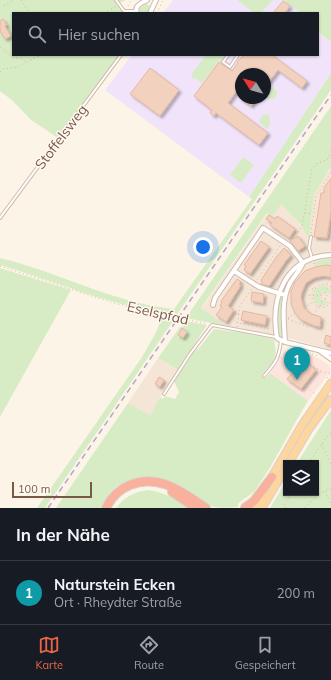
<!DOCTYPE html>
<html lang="de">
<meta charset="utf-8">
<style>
:root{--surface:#171b24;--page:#242831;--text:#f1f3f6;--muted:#9ea1a6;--line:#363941;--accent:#ea654a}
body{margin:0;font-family:Mulish,sans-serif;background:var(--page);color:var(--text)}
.controls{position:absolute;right:12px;bottom:12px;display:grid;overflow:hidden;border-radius:0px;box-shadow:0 1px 3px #0004}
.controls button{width:36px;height:36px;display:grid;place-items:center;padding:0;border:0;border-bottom:1px solid var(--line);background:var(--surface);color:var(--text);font:20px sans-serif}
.compass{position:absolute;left:235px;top:68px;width:36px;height:36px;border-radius:50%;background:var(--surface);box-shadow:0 1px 3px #0004;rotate:307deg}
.scale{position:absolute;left:12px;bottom:10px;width:80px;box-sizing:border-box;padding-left:4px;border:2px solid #79584a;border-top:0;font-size:11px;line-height:14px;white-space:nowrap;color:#79584a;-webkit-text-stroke:3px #fff8ef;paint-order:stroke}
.you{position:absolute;left:203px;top:247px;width:14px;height:14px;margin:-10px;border:3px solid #fff;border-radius:50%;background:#1a73e8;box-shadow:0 0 0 6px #1a73e833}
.badge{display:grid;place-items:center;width:26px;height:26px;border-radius:50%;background:var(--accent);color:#fff;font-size:13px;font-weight:700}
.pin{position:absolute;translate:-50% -33px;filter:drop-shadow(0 1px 2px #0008)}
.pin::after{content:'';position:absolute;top:21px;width:14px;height:12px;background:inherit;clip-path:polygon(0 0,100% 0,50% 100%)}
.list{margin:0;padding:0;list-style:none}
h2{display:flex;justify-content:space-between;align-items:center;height:52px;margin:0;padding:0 16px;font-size:17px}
h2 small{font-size:13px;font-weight:400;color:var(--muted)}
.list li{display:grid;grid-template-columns:26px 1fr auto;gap:12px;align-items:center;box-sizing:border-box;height:64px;padding:0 16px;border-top:1px solid var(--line)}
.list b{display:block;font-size:15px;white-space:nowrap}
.list p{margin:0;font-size:13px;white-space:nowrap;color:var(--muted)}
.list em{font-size:13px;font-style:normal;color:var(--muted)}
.icon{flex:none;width:22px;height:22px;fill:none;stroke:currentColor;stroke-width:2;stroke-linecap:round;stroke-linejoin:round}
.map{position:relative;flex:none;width:331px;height:508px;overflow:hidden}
.search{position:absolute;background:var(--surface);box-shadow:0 1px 3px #0004;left:12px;right:12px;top:12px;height:44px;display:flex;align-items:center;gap:10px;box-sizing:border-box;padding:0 14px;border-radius:0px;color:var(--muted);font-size:15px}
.sheet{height:116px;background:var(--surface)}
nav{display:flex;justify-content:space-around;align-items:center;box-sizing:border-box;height:56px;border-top:1px solid var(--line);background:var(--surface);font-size:11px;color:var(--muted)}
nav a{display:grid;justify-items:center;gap:2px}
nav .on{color:var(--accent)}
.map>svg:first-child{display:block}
.residential{fill:#f5e5d6}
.commercial{fill:#fde4dc}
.education{fill:#f1e4fa;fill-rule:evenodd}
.green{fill:#d7ecc5}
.building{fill:#f3d1bf;stroke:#e7b69e;filter:url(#shadow)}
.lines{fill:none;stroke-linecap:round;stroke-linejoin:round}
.lane-casing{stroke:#d0baac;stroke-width:4}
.street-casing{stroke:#d0baac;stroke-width:6}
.primary-casing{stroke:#d9d0cc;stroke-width:9}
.highway-casing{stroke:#d9d0cc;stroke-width:10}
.path{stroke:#d9b4a1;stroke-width:1;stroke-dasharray:1 3;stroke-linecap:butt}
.lane{stroke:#fff;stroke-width:2}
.street{stroke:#fff;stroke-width:4}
.primary{stroke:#fdd59f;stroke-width:7}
.highway{stroke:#f9b09d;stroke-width:8}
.rail{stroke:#b6a5c8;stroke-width:1.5;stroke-dasharray:6 4;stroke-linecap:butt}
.labels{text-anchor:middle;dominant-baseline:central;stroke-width:3;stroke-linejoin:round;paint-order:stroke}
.street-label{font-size:14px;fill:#79584a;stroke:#fff8ef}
</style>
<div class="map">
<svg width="331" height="508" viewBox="0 0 331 508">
<defs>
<filter id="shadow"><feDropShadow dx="2.5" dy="2.5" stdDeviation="1" flood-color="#0004"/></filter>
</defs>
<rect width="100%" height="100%" fill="#fdf4e8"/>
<path class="residential" d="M331,166V350L292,339L226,326L201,309L277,200L293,217L300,223L304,231L309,237L314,195Z
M158,358L178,370L160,397L150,415L128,403Z"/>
<path class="commercial" d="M289,350L309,354L320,359L330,366V372L308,401L270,373L284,352Z"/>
<path class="education" d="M173,0H237L254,13H163Z
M273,0H283L298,11L296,13H261Z
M318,32L331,42V73L249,197L105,90L132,55H318ZM241,74H265V98H241Z"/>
<path class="green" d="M0,0H126L117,4L123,13H13V55H120L58,138L30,119L13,101L0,91Z
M237,0H273L261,13H254Z
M283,0H331V42L318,32V13H296L298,11Z
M147,4L150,6L147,13H140V8Z
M206,55H225L221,61H219L202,83L195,78L193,79L191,75Z
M331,73V90L176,316C155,312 134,308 114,302C75,291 38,276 0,265V258C59,272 113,303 174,309L252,199L249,197Z
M273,87L277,92L276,97L273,99L265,98V93Z
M331,106V166L314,195L309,238L304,231L300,223L293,217L281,204L272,217L267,213L201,308L226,326L186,318Z
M266,114H268C270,119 272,126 267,129L259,121L261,117Z
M243,157L254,165L241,183L230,175Z
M331,258V266L324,265L316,266L315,262Z
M0,268L71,290L0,417Z
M324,285L331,289V293L328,294L325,291L321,293L320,298L322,300H325L327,305L321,306L315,303L313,296L315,289Z
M280,297L283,299L282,333L280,336L278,335V308Z
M163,316L175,318L45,508H37L142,357L155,334Z
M186,321L207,325L178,370L158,358L180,327H182Z
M214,329L244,333L274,339C278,360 275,359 262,375L266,378L270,373L308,401C290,429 276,461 256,489C251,496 243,498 238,504V507C231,508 221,508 214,507C201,503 191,493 179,487C158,475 132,473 113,490C108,495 104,502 100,508H56L128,403L150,415L160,397L163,399L165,396L175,399L179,392L174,381L193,353L199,348Z
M331,376V378L303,417L259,491L242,507L241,504L253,496L263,483L302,417Z
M331,410V508H270L286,481V493H316V463H297Z
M148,490C164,492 176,499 190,508H116C124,497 134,492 148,490Z"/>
<path class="building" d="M283,1L290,6L285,13H273Z
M3,19L7,25L5,26L11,36L5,39L0,31V21Z
M244,55H272L307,81L302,88L278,70L265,87V74H241V85L228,103L268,133L259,145L216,113L214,116L210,113L212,110L194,96L219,62L232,71L238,62H237Z
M150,68L179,90L160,116L130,94Z
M240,98H257L251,106Z
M331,178V212L327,238L314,237L321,193H324V188Z
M269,215L275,219L277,216L295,229L289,238L270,225L272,223L266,219Z
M298,236L305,246L298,251L290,241Z
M261,241L269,247L250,274L244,270L246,266L244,265Z
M284,248L291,255L285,262L269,286L261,284L262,282L261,280L277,256Z
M327,265L331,266V277L323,276L314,278L306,283L302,292L301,298L304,308L311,314L321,317L320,327L315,326L301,320L295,313L291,304V291L295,282L305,271L315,267Z
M237,279L241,282L239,284L241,285L228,306L234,310L226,322L216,315L222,307L220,306L222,302L221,301Z
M252,292L264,294L263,303L251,301Z
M243,311L267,316L265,325L241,320Z
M182,328L187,332L183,338L178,335Z
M326,335L331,337V345L324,343Z
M309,364L316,370L301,389L287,379L294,371L300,375Z
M159,377L164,380L160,387L155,384Z"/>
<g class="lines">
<g class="lane-casing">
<path id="lane" d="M116,0L124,11H136
M228,55L223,62L230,67L238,55
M0,218L121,55
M311,237L309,248L312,258
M264,376C276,362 279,359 281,340
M164,394L190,354L212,325L276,337"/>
</g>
<g class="street-casing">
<path id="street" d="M137,13C134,5 142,3 147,0
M150,13L156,0
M331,255C285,257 270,298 277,338L285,342L331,353
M234,271L259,287L285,295
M213,305L215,298L263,228L290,246L303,263
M285,342C284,323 281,302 289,285C293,277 300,271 303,263
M320,351L331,359"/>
</g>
<g class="primary-casing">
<path id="primary" d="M289,463L309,429L331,399
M269,482L302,425L331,383
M255,508L262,494
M262,508L286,468"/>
</g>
<g class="highway-casing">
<path id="highway" d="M172,492L196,508
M106,508C111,498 120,489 130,485C160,473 183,493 206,508
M245,508L254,501L272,477"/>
</g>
<path class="path" d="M21,0L29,13
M4,6L14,0
M128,6L131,0
M104,13L117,6
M157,13L163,0
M0,47L14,58H21L27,62L41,55
M0,72L3,69L18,67L26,62
M305,213L313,214
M311,233L316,196L331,172
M288,239L298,232L302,226L312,169L316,164L328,159L331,151
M314,263L315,267
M0,266L113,303L207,324
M317,277L320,284
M257,280L280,246
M306,283L313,289
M327,284L330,277
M331,287C317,278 304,296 318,307H326L331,302
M315,288L323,296
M321 296a3 3 0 1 1 6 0a3 3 0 1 1-6 0Z
M325,293L328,286
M301,295L320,296
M325,299L329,304
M320,306L322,300
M304,308L313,302
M239,314L234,311L231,317L238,323L270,329
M314,315L318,307
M288,318L295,313
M288,319L309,327L310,325
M237,327L240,306L252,288
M312,354L318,356
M299,361C308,360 315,367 322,372
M314,372L316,374L322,372L330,373
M327,378L331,372
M304,385L315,394
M322,444L331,465
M309,463L325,439L331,433
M325,491L331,505
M286,508L284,505L292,493
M305,508L317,495L331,488"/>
<use href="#lane" class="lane"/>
<use href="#street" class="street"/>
<use href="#primary" class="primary"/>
<use href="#highway" class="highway"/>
<path class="rail" d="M48,508L331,95"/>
</g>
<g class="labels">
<g class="street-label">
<text transform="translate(61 137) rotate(-53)">Stoffelsweg</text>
<text transform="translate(158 313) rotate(13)">Eselspfad</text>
</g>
</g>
</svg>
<div class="controls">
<button><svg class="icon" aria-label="layers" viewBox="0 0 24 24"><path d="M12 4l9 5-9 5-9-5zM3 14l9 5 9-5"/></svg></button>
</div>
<svg class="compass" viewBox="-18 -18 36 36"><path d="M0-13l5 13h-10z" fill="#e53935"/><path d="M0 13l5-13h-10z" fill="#9ea1a6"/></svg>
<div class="scale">100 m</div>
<div class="you"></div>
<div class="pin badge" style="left:297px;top:380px;background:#0f9aa8">1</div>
<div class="search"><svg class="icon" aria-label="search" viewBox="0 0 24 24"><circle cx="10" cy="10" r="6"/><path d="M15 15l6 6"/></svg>Hier suchen</div>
</div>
<section class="sheet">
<h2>In der Nähe<small></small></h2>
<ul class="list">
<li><span class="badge" style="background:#0f9aa8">1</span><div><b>Naturstein Ecken</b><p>Ort · Rheydter Straße</p></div><em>200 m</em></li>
</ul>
</section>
<nav>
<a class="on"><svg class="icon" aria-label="map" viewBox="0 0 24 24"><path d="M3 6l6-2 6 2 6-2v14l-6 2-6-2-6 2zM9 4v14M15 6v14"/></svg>Karte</a>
<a><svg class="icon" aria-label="directions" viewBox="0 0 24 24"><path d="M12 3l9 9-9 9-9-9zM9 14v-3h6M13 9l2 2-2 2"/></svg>Route</a>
<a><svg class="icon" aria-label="saved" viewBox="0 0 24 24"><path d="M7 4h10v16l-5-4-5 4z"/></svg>Gespeichert</a>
</nav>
